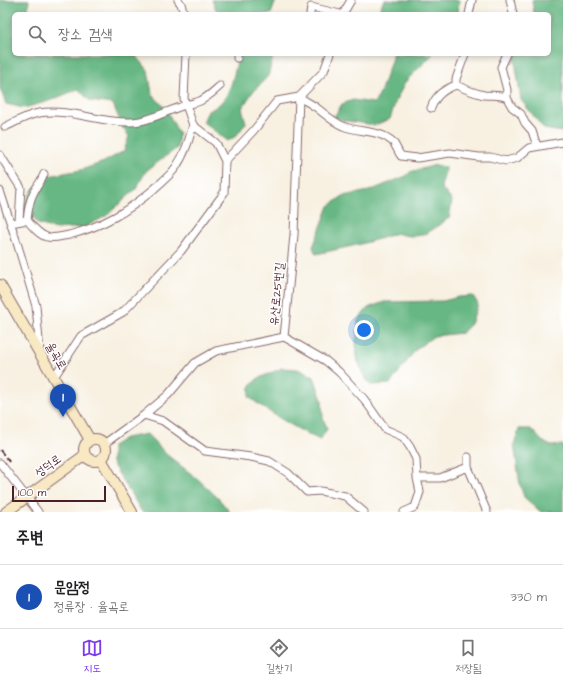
<!DOCTYPE html>
<html lang="ko">
<meta charset="utf-8">
<style>
:root{--surface:#fff;--page:#f2f2f2;--text:#202124;--muted:#757577;--line:#e0e0e0;--accent:#7c3aed}
body{margin:0;font-family:"Architects Daughter","Poor Story",sans-serif;background:var(--page);color:var(--text)}
.scale{position:absolute;left:12px;bottom:10px;width:94px;box-sizing:border-box;padding-left:4px;border:2px solid #4a1f2b;border-top:0;font-size:11px;line-height:14px;white-space:nowrap;color:#4a1f2b;-webkit-text-stroke:3px #fff;paint-order:stroke}
.you{position:absolute;left:364px;top:330px;width:14px;height:14px;margin:-10px;border:3px solid #fff;border-radius:50%;background:#1a73e8;box-shadow:0 0 0 6px #1a73e833}
.badge{display:grid;place-items:center;width:26px;height:26px;border-radius:50%;background:var(--accent);color:#fff;font-size:13px;font-weight:700}
.pin{position:absolute;translate:-50% -33px;filter:drop-shadow(0 1px 2px #0008)}
.pin::after{content:'';position:absolute;top:21px;width:14px;height:12px;background:inherit;clip-path:polygon(0 0,100% 0,50% 100%)}
.list{margin:0;padding:0;list-style:none}
h2{display:flex;justify-content:space-between;align-items:center;height:52px;margin:0;padding:0 16px;font-size:17px}
h2 small{font-size:13px;font-weight:400;color:var(--muted)}
.list li{display:grid;grid-template-columns:26px 1fr auto;gap:12px;align-items:center;box-sizing:border-box;height:64px;padding:0 16px;border-top:1px solid var(--line)}
.list b{display:block;font-size:15px;white-space:nowrap}
.list p{margin:0;font-size:13px;white-space:nowrap;color:var(--muted)}
.list em{font-size:13px;font-style:normal;color:var(--muted)}
.icon{flex:none;width:22px;height:22px;fill:none;stroke:currentColor;stroke-width:2;stroke-linecap:round;stroke-linejoin:round}
.map{position:relative;flex:none;width:563px;height:512px;overflow:hidden}
.search{position:absolute;background:var(--surface);box-shadow:0 2px 6px #0003;left:12px;right:12px;top:12px;height:44px;display:flex;align-items:center;gap:10px;box-sizing:border-box;padding:0 14px;border-radius:6px;color:var(--muted);font-size:15px}
.sheet{height:116px;background:var(--surface)}
nav{display:flex;justify-content:space-around;align-items:center;box-sizing:border-box;height:56px;border-top:1px solid var(--line);background:var(--surface);font-size:11px;color:var(--muted)}
nav a{display:grid;justify-items:center;gap:2px}
nav .on{color:var(--accent)}
.map>svg:first-child{display:block}
.forest{fill:#66b783;stroke:#586b57}
.lines{fill:none;stroke-linecap:round;stroke-linejoin:round}
.street-casing{stroke:#87686b;stroke-width:9}
.secondary-casing{stroke:#87686b;stroke-width:12}
.street{stroke:#fff;stroke-width:7}
.secondary{stroke:#f8e8c3;stroke-width:10}
.rail{stroke:#4a1f2b;stroke-width:2;stroke-dasharray:6 3;stroke-linecap:butt}
.labels{text-anchor:middle;dominant-baseline:central;stroke-width:3;stroke-linejoin:round;paint-order:stroke}
.street-label{font-size:12px;fill:#4a1f2b;stroke:#fff}
</style>
<div class="map">
<svg width="563" height="512" viewBox="0 0 563 512">
<rect width="100%" height="100%" fill="#fff"/>
<filter id="ink" filterUnits="userSpaceOnUse"><feTurbulence type="fractalNoise" baseFrequency=".025" numOctaves="2"/><feDisplacementMap in="SourceGraphic" scale="8" xChannelSelector="R" yChannelSelector="G"/><feConvolveMatrix kernelMatrix="1 2 1 2 8 2 1 2 1" color-interpolation-filters="sRGB"/></filter>
<filter id="wash" filterUnits="userSpaceOnUse"><feTurbulence type="fractalNoise" baseFrequency=".012" numOctaves="4" result="noise"/><feDisplacementMap in="SourceGraphic" scale="16" xChannelSelector="R" yChannelSelector="G"/><feGaussianBlur stdDeviation="0.9" result="paint"/><feColorMatrix in="noise" values="0 0 0 0 0 0 0 0 0 0 0 0 0 0 0 0 0 1.4 0 .05"/><feComposite in="paint" operator="in"/></filter>
<g filter="url(#wash)">
<rect width="100%" height="100%" fill="#f8f1e2"/>
<path class="forest" d="M0,0H29L28,8L31,14H14V54H135L148,70L152,94L166,109L179,134L177,148L146,171L136,189L106,216L85,227L56,229L38,224L24,206L32,190L48,176L81,170L104,162L124,151L129,136L123,128L113,104L90,101L78,89L49,101L24,108L6,104L0,88Z
M212,0H276L271,14H218Z
M384,0H459L458,14H379L378,12Z
M532,0H563V132L544,129L521,100L515,60L516,54H549V14H534Z
M237,54H274L268,76L252,93L242,108L246,123L236,136L228,141L203,122L208,111C231,102 232,80 238,58Z
M392,54H433L406,81L396,100L390,119L375,125L346,121L334,117L342,104L353,100L374,103L379,96L392,58Z
M436,165L446,168L441,187L452,201L449,218C429,232 422,241 396,233C370,243 343,248 316,254L313,247L329,206L343,196L369,191L406,176L410,172Z
M473,296L478,304L471,324L462,333L434,336L416,349L390,384L370,385L362,372L357,358L356,342L358,320L368,308L384,302L443,301L459,297Z
M282,368L298,369L314,377L322,400L323,418L327,429L320,440C295,428 271,414 249,397L250,387L257,379Z
M519,429H531L542,441L551,446L563,445V512H541L524,497L520,485L514,444Z
M147,434L167,455L199,480L218,498L230,512H142L112,463V446L125,438Z"/>
</g>
<g filter="url(#ink)">
<g class="lines">
<g class="street-casing">
<path id="street" d="M178,0L181,4L184,14
M510,0L513,14
M310,14L311,7L340,14
M343,14L351,0
M469,14L472,0
M465,54L456,79V85C465,89 474,93 484,95C493,96 499,94 507,98
M507,54L501,67L507,90V98L512,107L521,114L525,123L532,131L537,146
M237,58V54
M431,108C436,95 443,90 456,85
M5,127C16,122 27,115 39,113C70,108 100,123 130,122C149,122 168,110 186,105C191,103 196,103 200,101C208,97 214,91 220,86
M0,155L21,188L19,221
M225,161L254,130L277,101L299,97L324,71L330,54
M0,191L18,246L36,306L40,352
M27,220C28,211 29,202 33,194C36,187 41,182 44,174
M11,223L27,220C32,226 39,235 47,237C54,239 62,236 69,235C103,226 127,212 154,189C161,182 170,176 176,167C185,154 189,140 193,125
M284,337L294,235L299,97C305,101 312,104 317,108C326,115 333,122 343,126C359,133 379,129 393,142C396,146 398,152 401,156L417,158L450,153L479,157H490L506,161L517,158L529,148L563,142
M284,337L293,342L326,361L339,372L364,399L385,429L403,437L410,447L416,459L417,478L420,492L415,507L404,512
M54,377L81,336L123,312L181,251L224,193L225,161L216,143L193,125L184,99L186,54
M144,415L163,421L205,451L251,457L269,461L288,473L307,492L320,491L345,496L364,512
M104,444L144,415L168,395L195,363L216,351L284,337
M468,457V467L487,512
M0,463L38,512
M417,478H440L468,467"/>
</g>
<g class="secondary-casing">
<path id="secondary" d="M0,285L90,440
M84 450a11 11 0 1 1 22 0a11 11 0 1 1-22 0Z
M101,459L132,512
M6,512L85,455"/>
</g>
<use href="#street" class="street"/>
<use href="#secondary" class="secondary"/>
<path class="rail" d="M0,450L10,463"/>
</g>
</g>
<g class="labels">
<g class="street-label">
<text transform="translate(277 294) rotate(-84)">유산로25번길</text>
<text transform="translate(56 356) rotate(60)">율곡로</text>
<text transform="translate(48 466) rotate(-35)">성덕로</text>
</g>
</g>
</svg>
<div class="scale">100 m</div>
<div class="you"></div>
<div class="pin badge" style="left:63px;top:417px;background:#1a4fb4">1</div>
<div class="search"><svg class="icon" aria-label="search" viewBox="0 0 24 24"><circle cx="10" cy="10" r="6"/><path d="M15 15l6 6"/></svg>장소 검색</div>
</div>
<section class="sheet">
<h2>주변<small></small></h2>
<ul class="list">
<li><span class="badge" style="background:#1a4fb4">1</span><div><b>문암정</b><p>정류장 · 율곡로</p></div><em>330 m</em></li>
</ul>
</section>
<nav>
<a class="on"><svg class="icon" aria-label="map" viewBox="0 0 24 24"><path d="M3 6l6-2 6 2 6-2v14l-6 2-6-2-6 2zM9 4v14M15 6v14"/></svg>지도</a>
<a><svg class="icon" aria-label="directions" viewBox="0 0 24 24"><path d="M12 3l9 9-9 9-9-9zM9 14v-3h6M13 9l2 2-2 2"/></svg>길찾기</a>
<a><svg class="icon" aria-label="saved" viewBox="0 0 24 24"><path d="M7 4h10v16l-5-4-5 4z"/></svg>저장됨</a>
</nav>
